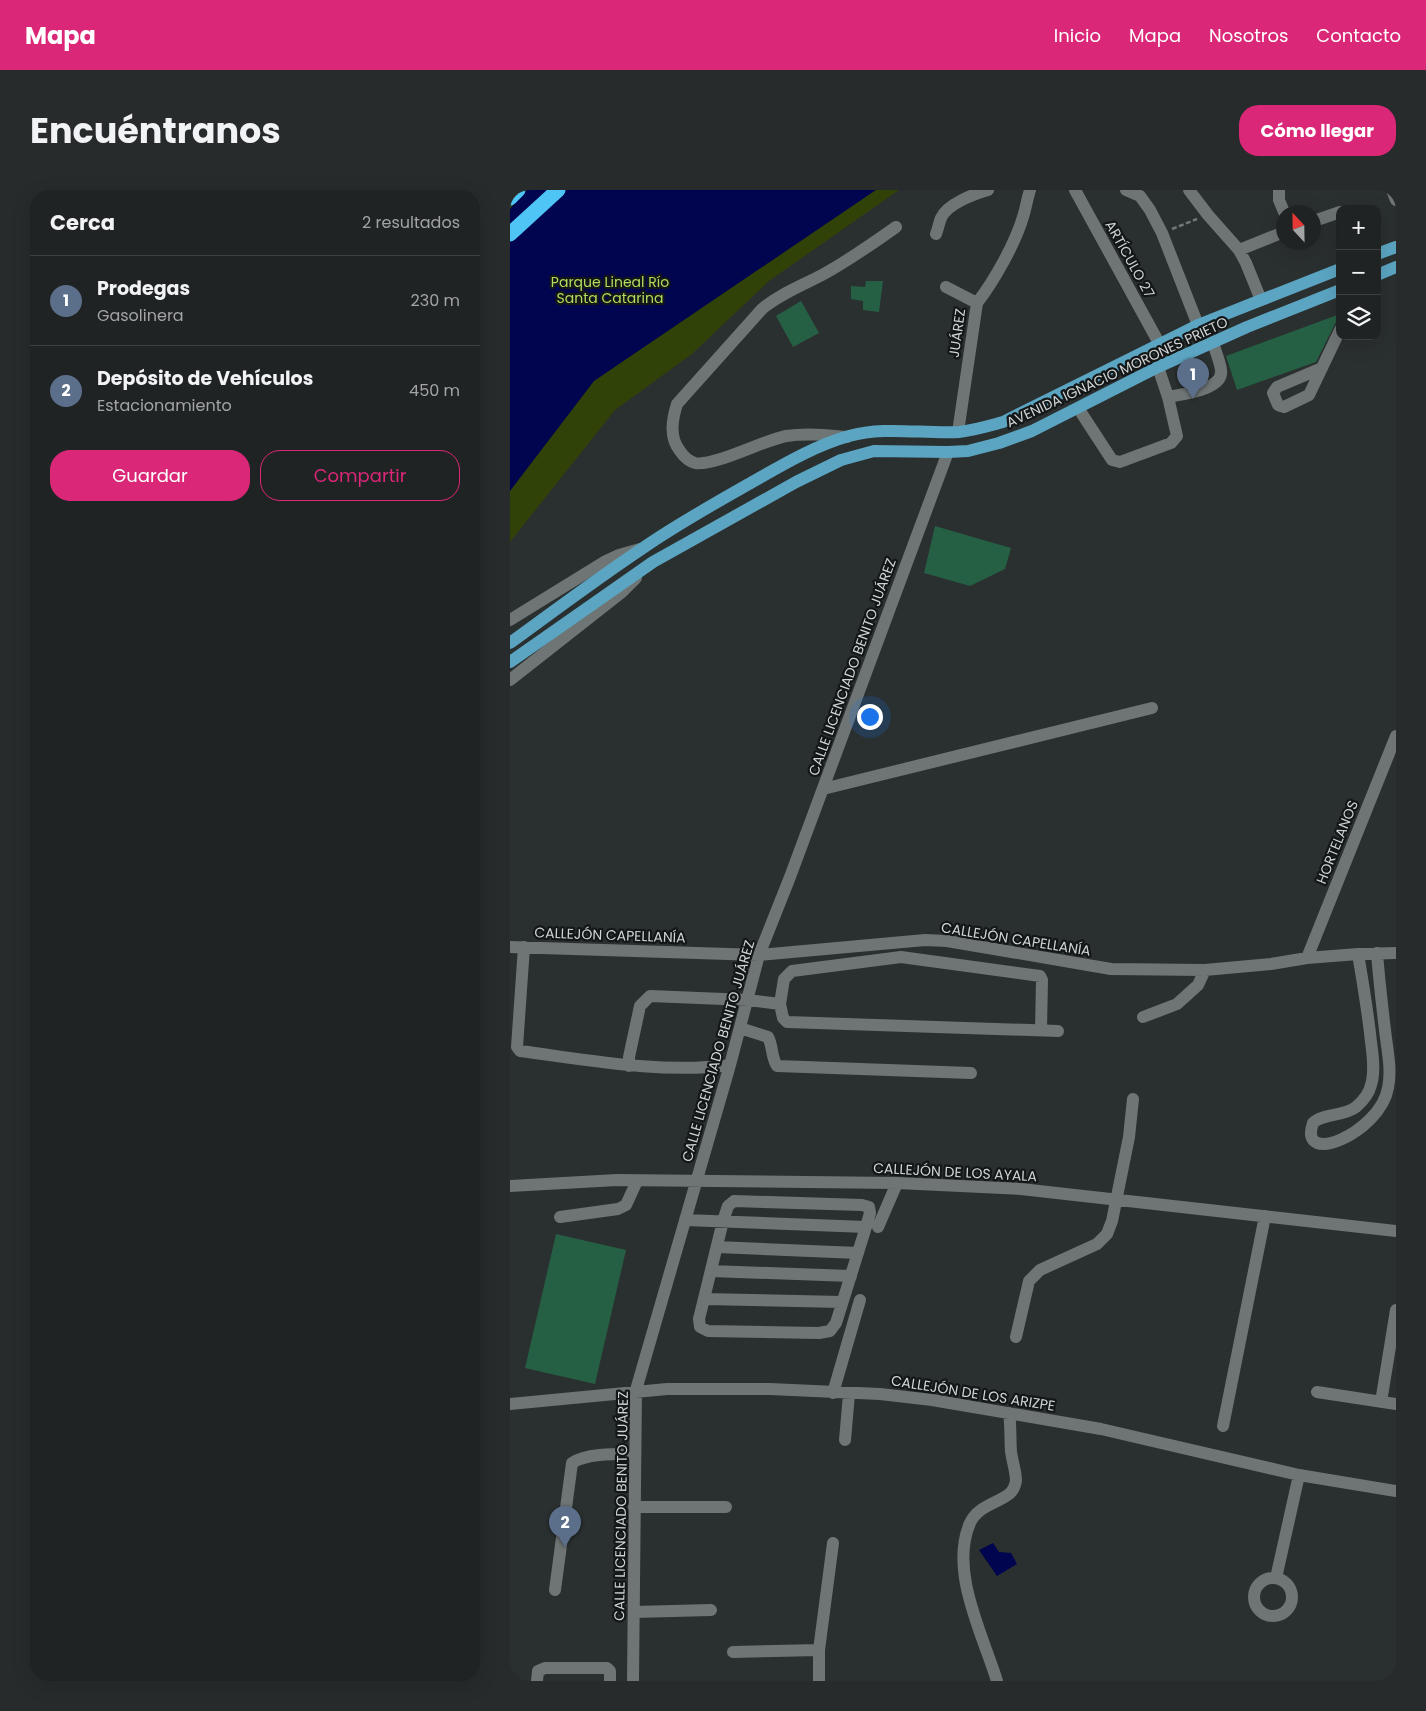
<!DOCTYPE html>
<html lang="es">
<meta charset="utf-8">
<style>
:root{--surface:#202323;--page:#282b2b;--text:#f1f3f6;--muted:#a2a4a6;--line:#3d4041;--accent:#db2777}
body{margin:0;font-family:Poppins,sans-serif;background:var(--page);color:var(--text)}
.controls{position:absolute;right:15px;top:15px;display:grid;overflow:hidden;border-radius:10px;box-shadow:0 5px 20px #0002}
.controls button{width:45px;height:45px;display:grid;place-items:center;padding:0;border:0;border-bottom:1px solid var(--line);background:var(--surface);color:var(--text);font:25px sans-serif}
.compass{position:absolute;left:766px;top:15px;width:45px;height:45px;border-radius:50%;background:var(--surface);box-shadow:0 5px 20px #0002;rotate:338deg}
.you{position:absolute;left:359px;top:526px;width:18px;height:18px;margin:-12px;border:4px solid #fff;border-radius:50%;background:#1a73e8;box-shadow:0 0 0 8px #1a73e833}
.badge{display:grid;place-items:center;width:32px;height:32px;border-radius:50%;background:var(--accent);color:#fff;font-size:16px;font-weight:700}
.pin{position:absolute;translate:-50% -41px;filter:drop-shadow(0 1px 2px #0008)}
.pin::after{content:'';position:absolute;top:26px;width:18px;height:15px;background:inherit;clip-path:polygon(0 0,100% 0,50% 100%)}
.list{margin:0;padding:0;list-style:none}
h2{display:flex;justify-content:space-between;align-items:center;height:65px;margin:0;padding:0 20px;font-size:21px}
h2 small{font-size:16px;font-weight:400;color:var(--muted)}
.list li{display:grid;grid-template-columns:32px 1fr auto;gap:15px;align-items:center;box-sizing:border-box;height:90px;padding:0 20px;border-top:1px solid var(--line)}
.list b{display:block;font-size:19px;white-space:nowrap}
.list p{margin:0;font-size:16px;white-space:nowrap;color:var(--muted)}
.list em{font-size:16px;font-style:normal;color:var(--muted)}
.actions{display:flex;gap:10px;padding:15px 20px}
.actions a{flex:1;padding:11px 0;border:1px solid var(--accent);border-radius:20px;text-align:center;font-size:18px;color:var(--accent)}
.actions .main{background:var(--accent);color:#fff}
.icon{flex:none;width:28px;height:28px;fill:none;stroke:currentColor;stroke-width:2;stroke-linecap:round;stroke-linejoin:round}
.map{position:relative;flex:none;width:886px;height:1491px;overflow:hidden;border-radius:20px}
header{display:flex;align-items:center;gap:30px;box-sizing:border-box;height:70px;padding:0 25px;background:var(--accent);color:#fff}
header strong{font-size:24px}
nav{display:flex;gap:28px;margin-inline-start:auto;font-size:18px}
.intro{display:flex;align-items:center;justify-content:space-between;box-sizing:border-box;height:120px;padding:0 30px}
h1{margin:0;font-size:35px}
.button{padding:12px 22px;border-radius:20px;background:var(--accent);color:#fff;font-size:18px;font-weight:700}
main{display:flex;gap:30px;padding:0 30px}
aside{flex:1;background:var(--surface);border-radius:20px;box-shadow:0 5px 20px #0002}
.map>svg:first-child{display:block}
.green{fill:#314208}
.water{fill:#01044e}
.building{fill:#266044}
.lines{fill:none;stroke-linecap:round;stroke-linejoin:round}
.path{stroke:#727777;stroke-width:2.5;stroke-dasharray:5 2.5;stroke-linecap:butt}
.minor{stroke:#6e7574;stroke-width:12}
.major{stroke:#5ba5c2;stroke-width:12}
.highway{stroke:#4fc5f6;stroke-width:15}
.labels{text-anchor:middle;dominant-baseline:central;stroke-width:4.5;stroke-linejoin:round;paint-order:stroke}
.street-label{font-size:14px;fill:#d0d4d4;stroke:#141717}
.park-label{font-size:14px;fill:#b2db60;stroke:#141717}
</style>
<header>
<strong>Mapa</strong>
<nav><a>Inicio</a><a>Mapa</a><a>Nosotros</a><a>Contacto</a></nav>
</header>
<div class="intro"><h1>Encuéntranos</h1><a class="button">Cómo llegar</a></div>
<main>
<aside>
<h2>Cerca<small>2 resultados</small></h2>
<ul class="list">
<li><span class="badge" style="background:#5c6f8a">1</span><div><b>Prodegas</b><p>Gasolinera</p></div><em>230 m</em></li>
<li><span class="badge" style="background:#5c6f8a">2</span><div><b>Depósito de Vehículos</b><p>Estacionamiento</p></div><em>450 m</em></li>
</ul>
<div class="actions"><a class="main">Guardar</a><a>Compartir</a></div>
</aside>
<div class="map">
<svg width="886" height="1491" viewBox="0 0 886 1491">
<rect width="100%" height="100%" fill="#2a2f2f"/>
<path class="green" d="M0,0H389L259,91L182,164L105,220L0,352Z"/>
<path class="water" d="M16,0H366L84,191L0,301V19Z
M483,1353L489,1362L501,1363L507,1374L487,1386L469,1360Z"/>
<path class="building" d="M356,91H373L369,122L353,120V111L341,109V96L355,97Z
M291,111L309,143L283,157L266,126Z
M830,124L806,172L727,200L716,166Z
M425,336L501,358L495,379L460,396L414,383Z
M46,1044L116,1060L85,1194L15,1178Z"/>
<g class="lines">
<path class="path" d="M662,39L687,29"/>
<path class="minor" d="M565,0L649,153
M616,0L630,6L640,20L652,43L688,135
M679,0L698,25L729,60L736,73L751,110
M769,0V10L774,22
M882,0L886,10
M804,31L830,22
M426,44C428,39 429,33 431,28C437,14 464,4 478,0
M729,60L774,42
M436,97L467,113
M648,177L658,207C672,204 714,200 711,180C710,171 705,161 703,152
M812,178L767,197L763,203L768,215L774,217L799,205L830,140
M572,224L602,270L610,272L661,253L667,246L658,207
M448,242L467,113C484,91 505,54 513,27C516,18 517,9 520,0
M337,247C317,245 296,243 276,246C254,250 203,277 185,273C178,271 174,267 170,261C159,247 162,230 167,214L252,119C270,104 291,96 312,85C338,71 362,54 386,37
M0,430L94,372L109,365L130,359
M0,490L112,402L126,388
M313,599L642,518
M0,757L249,765L415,750L437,751L601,779L695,780L761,774L797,768L848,764L886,763
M14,757L7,857L10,861C79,870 151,884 220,875
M848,764C853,793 858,823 861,852C863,866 865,882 861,895C859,904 853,911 846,917C833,927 813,923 803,933C787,978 870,943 878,898C882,879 877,859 875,840C872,815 869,789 867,763
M797,768L886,546
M270,814L273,828L277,832L548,841
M633,827L667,814L688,795L695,780
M230,838L258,847C263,856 261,867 267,876L461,883
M119,876V867L130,816L140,806L238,810L270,814L274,789L282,781L391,767L530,786L532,790L531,840
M0,996L107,990L387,993L511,999L886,1041
M224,1011L352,1015L359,1017L360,1023L356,1037L326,1133L320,1141L309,1143L198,1141L190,1137L189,1129L213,1031L218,1016Z
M50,1027L108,1019L116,1015L127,991
M175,1030L356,1037
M368,1037L387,993
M207,1057L348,1063
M201,1081L341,1086
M194,1109L332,1112
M506,1147L519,1091L530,1080L587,1054L597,1044L602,1031L619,947L623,909
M807,1202L886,1214
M323,1203L350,1110
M871,1212L886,1120
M0,1214L157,1199H260L370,1204L422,1210L591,1239L789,1285L886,1301
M713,1236L755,1026
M335,1250L339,1204
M124,1317H216
M744 1407a19 19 0 1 1 38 0a19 19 0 1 1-38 0Z
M766,1388L789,1285
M45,1400L62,1273C77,1263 107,1264 125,1264
M124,1422L201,1420
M223,1462L309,1460
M27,1491L28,1481L35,1478H97L100,1481V1491
M123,1491L126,1200L220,875L249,765L280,687L438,262
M309,1491V1460L323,1353
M487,1491C473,1445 439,1381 460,1333C468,1316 486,1314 499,1304C503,1301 505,1296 506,1291C506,1281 502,1271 501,1261C500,1248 501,1236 499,1223"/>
<path class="major" d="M867,64L886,57
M867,85L886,77
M0,453C44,421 88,388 133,358C166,335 202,315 237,295C269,277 303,256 339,246C375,236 412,244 449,242C465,240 478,236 493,232L688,135L830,79
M0,472L143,372L286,292L331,270L364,261L438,262L458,261L489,253L522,241L648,177L737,137L830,100"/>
<path class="highway" d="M0,8L8,0
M0,44L48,0"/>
</g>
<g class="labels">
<g class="street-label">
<text transform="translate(620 69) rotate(61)">ARTÍCULO 27</text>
<text transform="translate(447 143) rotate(-82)">JUÁREZ</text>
<text transform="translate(607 182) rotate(-25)">AVENIDA IGNACIO MORONES PRIETO</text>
<text transform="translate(342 477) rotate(-70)">CALLE LICENCIADO BENITO JUÁREZ</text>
<text transform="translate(827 652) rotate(-68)">HORTELANOS</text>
<text transform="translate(100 745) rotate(2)">CALLEJÓN CAPELLANÍA</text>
<text transform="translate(506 749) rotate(9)">CALLEJÓN CAPELLANÍA</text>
<text transform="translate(208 861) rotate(-74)">CALLE LICENCIADO BENITO JUÁREZ</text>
<text transform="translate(445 982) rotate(3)">CALLEJÓN DE LOS AYALA</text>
<text transform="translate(463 1203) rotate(9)">CALLEJÓN DE LOS ARIZPE</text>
<text transform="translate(111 1316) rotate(-89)">CALLE LICENCIADO BENITO JUÁREZ</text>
</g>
<g class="park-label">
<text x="100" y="92">Parque Lineal Río<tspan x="100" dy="16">Santa Catarina</tspan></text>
</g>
</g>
</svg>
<div class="controls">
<button>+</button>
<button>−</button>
<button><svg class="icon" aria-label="layers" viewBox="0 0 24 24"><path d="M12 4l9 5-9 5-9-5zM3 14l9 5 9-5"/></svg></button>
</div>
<svg class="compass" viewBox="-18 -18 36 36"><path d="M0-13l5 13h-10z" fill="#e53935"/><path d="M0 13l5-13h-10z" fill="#a2a4a6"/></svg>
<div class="you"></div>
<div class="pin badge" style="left:683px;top:209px;background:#5c6f8a">1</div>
<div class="pin badge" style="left:55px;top:1357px;background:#5c6f8a">2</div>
</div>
</main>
